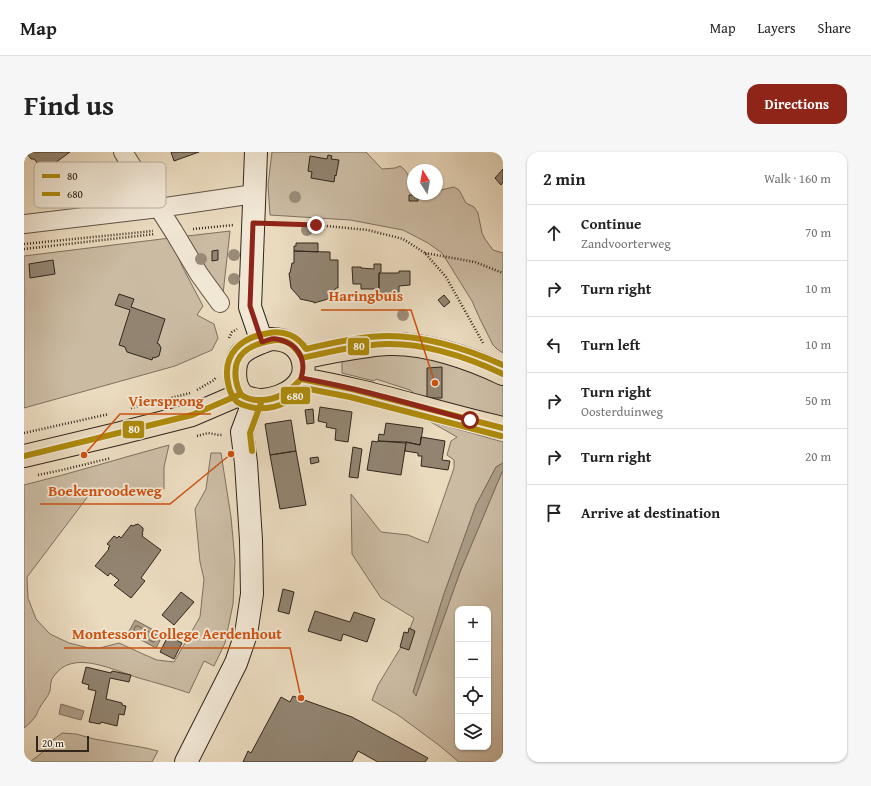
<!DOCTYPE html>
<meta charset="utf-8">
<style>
:root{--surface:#fff;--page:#f6f6f6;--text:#222;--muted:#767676;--line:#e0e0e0;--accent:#8f2418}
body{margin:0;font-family:"Gentium Book Plus",serif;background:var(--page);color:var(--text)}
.controls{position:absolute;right:12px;bottom:12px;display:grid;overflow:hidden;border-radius:8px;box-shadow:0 1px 3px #0004}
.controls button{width:36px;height:36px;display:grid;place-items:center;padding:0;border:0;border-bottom:1px solid var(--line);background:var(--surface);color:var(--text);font:20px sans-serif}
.compass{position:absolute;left:383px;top:12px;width:36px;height:36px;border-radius:50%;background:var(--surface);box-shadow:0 1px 3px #0004;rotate:349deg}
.scale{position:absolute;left:12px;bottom:10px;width:53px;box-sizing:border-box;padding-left:4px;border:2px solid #33261d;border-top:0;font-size:11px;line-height:14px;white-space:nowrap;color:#33261d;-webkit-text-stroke:3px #f1e7d5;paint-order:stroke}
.stop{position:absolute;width:12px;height:12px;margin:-9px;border:3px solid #8f2418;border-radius:50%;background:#fff}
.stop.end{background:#8f2418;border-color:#fff;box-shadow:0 1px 4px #0008}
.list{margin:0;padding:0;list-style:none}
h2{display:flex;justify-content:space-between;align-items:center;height:52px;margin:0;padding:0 16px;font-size:17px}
h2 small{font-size:13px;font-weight:400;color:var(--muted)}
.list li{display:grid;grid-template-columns:26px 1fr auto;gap:12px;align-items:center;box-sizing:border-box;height:56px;padding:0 16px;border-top:1px solid var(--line)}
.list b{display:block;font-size:15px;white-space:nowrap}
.list p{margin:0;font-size:13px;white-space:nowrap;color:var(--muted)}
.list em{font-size:13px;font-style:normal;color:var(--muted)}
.icon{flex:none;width:22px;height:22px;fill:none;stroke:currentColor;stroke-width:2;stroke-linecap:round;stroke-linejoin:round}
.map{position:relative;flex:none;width:479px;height:610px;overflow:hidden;border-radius:12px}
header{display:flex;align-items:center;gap:24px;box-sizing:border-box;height:56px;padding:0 20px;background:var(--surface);border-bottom:1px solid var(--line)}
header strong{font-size:19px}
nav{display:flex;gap:22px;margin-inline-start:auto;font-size:14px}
.intro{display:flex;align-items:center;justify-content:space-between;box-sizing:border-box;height:96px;padding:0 24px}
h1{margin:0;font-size:28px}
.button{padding:10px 18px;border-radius:12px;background:var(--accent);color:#fff;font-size:14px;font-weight:700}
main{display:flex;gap:24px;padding:0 24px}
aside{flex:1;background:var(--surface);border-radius:12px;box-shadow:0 1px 3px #0004}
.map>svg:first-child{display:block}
.green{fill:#cbbba3;stroke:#7f7060;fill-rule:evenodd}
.water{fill:#ac9d87;stroke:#7c6d5d}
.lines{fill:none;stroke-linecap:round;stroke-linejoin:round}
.shore{stroke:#706252;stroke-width:1}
.building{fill:#928471;stroke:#33261d}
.street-casing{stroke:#615345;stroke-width:20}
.secondary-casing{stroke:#33261d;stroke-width:24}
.primary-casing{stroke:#33261d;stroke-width:24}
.path{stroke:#33261d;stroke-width:2.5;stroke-dasharray:1 2;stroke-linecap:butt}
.street{stroke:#f1e7d5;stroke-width:18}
.secondary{stroke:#f1e7d5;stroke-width:22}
.primary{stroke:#eadabe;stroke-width:22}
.bus-1-casing{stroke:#f1e7d5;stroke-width:9}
.bus-2-casing{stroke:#f1e7d5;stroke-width:9}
.bus-1{stroke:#ad8a0c;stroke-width:6}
.bus-2{stroke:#ad8a0c;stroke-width:6}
.tree{fill:#9a8b78}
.route{stroke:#8f2418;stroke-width:5}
.key{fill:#f1e7d5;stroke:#b8ad9e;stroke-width:1}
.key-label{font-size:11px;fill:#33261d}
.leader{fill:none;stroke:#cd510f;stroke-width:1.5}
.callout-dot{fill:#cd510f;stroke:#f1e7d5;stroke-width:1.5}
.callout-label{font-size:15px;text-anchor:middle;font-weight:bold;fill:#cd510f;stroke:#f1e7d5;stroke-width:3.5;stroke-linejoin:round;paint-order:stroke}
.line-badge{stroke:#f1e7d5;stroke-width:1.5}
.badge-label{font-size:11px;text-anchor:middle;font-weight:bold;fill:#fff}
</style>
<header>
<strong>Map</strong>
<nav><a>Map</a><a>Layers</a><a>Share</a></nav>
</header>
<div class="intro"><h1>Find us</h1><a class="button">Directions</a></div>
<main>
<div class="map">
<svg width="479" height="610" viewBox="0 0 479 610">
<rect width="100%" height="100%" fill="#eadabe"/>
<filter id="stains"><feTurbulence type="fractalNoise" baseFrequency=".005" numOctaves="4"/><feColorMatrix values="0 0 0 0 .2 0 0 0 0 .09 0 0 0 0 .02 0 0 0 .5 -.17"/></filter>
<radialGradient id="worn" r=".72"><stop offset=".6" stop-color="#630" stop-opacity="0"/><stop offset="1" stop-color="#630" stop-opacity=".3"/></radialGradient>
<path class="green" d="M248,0H342L358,17L371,16L376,14C382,18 385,23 386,30L389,31V42H413V37L417,38L430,35L435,38L442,51L450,55L454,61L458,81L461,87L469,98L479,101V201L473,197L469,193L456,167L448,149L418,101L404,91L379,78L326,68L246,63L244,33Z
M206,79L199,142L155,85Z
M146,86L159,116L179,154L173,163L190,172L194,186L188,198L151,214L0,256V104Z
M378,198L479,228V269L394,245L386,238L352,227L350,229L318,221V206Z
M405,269L479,290V311L472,315L452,353L420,442L389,540L392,543L436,420L478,320H479V610H435L416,594L374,563L348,548L354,533L382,487L390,466L357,446L328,402L327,342L357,380L384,383L404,391L430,316V308L423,303L427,289L433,285ZM434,457H464V595H434Z
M145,293L140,315V337L120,338L75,337L65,343L3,425L4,446L12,467L26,482L45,491L65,496H76L95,491L119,502L133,508L150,510L176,465L180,427L176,410L171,357L182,337L187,301H197L207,365L211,409L209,452L201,491L190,514L180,509L165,541C148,535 132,531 115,526C90,519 49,496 30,524C26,529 27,533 26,539C24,545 18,551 15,557C13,560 13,563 11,565C8,569 4,573 0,576V333C49,321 97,306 145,293Z
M38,581L52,582L70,587L122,596L134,599L128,610H6L20,599L25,591Z"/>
<path class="water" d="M479,311V320H478L436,420L392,544L389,540L420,442L452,353L472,315Z
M111,468L139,483L132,496L104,481Z
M37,552L60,559L57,568L35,562Z"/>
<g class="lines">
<path class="shore" d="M112,474H114L132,484L133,486L131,489L129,490L111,480L110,478Z"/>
</g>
<path class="building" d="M2,0H46L20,19L10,7H7Z
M147,0H175L150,9Z
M304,3L308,4L307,7L315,8L312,24L311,23L310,30L287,26L288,20L284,19L286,4L303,7Z
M479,17V30L477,33L471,26Z
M385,43H394V49H385Z
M272,91H294V100L270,99V94H272Z
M194,98V108L188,109V99Z
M270,99L306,100V108H314V136H312L304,147L290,151V150L276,147V146L267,136L265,121H266L268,111H270Z
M29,108L31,122L6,126L5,112Z
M350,112H357V120L355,121V137H337V132H329L328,115H337V116L350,117Z
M375,119H386V133L375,134V142L355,141V121H375Z
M95,142L110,147L107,155L141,167L134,189L133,191L135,192L137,196L135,204L130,206L129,205L128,208L103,200L101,195L95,193L106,158L91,153Z
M420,143L426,150L420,155L414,148Z
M418,215V246H403V216Z
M296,255L328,260L324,290L311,288L312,277L302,275L303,271L294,269Z
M289,257L290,271L283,272L281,258Z
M267,268L272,299L246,303L241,272Z
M362,271L399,276L396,293L382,290L354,289L355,282L360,283Z
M397,285L421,289L418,308L426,309L424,318L397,314L398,304H394V301L381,299L382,290L396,293Z
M348,289L354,290V289L382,291L377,323L343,318Z
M329,295L338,297L334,326L325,325Z
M272,299L282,353L256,357L246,303Z
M294,305L295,310L287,312L286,306Z
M114,372L119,376V379L118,381L119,382L118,384L137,398L117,426L121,429L107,446L90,433L95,428L86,421L84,424L71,414L85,397L84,396L86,394L83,392L90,384L93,386L95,384L97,386L107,373L109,374L111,373Z
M259,437L270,440L265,462L254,459Z
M157,440L170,450L150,473L138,463Z
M291,459L326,470L330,460L351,467L343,490L319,482L317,489L284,479Z
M385,476L391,479L385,498L376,495L380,480L384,481Z
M144,484L158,491L150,507L136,500Z
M62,515L87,521L88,519L107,523L105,530L86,526L82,547L98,551V553L102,554L100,563L95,562L93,574L77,570L76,572L65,570L72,539L64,537L65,533L58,531Z
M269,544L328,565L404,606L401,610H354L334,599L328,610H219L224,599L227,601L257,545L266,550Z"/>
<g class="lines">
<g class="street-casing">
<path id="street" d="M99,0L150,80L175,122L196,151
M0,72L135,56L230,42"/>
</g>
<g class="secondary-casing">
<path id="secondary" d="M232,0L226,155L238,190
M162,610L212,511L222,482L228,442L227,388L222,311L218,280L230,248"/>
</g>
<g class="primary-casing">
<path id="primary" d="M247,187C262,187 276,194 279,210C280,215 280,220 278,225C271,242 243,252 226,246C223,246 219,244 218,242C209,233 209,211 217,202C225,194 236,191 247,187Z
M278,206C300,201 321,197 344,194C351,193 358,192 365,192C402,191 446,206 479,222
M277,227C346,238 412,261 479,276
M0,304L93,282L168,263L217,242"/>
</g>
<path class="path" d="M249,71L292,73L344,78L379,87L401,101L422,125L459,191
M169,77L210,73
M0,92L129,79
M0,97L131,82
M401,101L451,110L479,121
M205,186L208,180L213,177
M173,238L190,228L192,225
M107,256L166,241
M0,281L85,262
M173,284L184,281L195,283H199
M14,323L38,318L87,306"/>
<use href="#street" class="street"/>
<use href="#secondary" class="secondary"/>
<use href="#primary" class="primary"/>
<g class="bus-1-casing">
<path id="bus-1" d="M479,222C443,205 403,191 362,192C334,193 305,200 278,206C270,193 262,185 246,189C224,193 208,203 212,228C213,233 214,240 219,244C224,247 229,248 234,248C252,249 265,240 277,227L328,237L479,276
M0,304L168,263L217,242"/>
</g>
<g class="bus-2-casing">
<path id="bus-2" d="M477,284L326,245L280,236C267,250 250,258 231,256C225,255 218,253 213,250C208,245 205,237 204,231C198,201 218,185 245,181C260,178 274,184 282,197C307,191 338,184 364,184C404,184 443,197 479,213
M228,299L226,281L237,251"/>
</g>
<use href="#bus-1" class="bus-1"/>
<use href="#bus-2" class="bus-2"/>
</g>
<g class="tree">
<circle cx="271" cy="45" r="6"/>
<circle cx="283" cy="78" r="6"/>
<circle cx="210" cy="103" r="6"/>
<circle cx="177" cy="107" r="6"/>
<circle cx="210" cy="127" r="6"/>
<circle cx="379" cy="163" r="6"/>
<circle cx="155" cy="297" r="6"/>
</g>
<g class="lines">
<path class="route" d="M292,73L229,71L226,154L238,190C241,189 244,188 247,187C252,186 258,188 262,190C277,196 282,212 277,226C334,236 390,253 446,268"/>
</g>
<rect x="10" y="10" width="132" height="46" rx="6" class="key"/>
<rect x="18" y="22" width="18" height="4" fill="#ad8a0c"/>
<rect x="18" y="40" width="18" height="4" fill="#ad8a0c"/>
<g class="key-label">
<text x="43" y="28">80</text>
<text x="43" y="46">680</text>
</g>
<path class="leader" d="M411 231L387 158H297M60 303L96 262H187M207 302L146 352H16M277 546L266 496H40"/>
<g class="callout-dot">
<circle cx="411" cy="231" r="4"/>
<circle cx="60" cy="303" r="4"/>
<circle cx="207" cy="302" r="4"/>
<circle cx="277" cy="546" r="4"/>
</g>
<g class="callout-label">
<text x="342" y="149">Haringbuis</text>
<text x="142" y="254">Viersprong</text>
<text x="81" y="344">Boekenroodeweg</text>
<text x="153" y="487">Montessori College Aerdenhout</text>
</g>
<g class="line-badge">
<rect x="323" y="185" width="23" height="19" rx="4" fill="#ad8a0c"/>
<rect x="256" y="234" width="31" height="19" rx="4" fill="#ad8a0c"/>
<rect x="98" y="268" width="23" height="19" rx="4" fill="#ad8a0c"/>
</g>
<g class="badge-label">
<text x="335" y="198">80</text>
<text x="271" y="248">680</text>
<text x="110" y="281">80</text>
</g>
<rect width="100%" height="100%" filter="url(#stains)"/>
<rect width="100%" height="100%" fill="url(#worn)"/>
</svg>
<div class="controls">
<button>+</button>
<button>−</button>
<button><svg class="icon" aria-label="locate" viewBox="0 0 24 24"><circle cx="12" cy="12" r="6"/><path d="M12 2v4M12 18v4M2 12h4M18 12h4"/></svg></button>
<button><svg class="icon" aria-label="layers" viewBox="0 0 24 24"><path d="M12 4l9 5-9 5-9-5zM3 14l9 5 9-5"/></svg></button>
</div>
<svg class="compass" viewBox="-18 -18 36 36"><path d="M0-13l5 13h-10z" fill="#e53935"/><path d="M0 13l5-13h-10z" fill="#767676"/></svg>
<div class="scale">20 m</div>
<div class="stop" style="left:446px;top:268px"></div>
<div class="stop end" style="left:292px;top:73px"></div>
</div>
<aside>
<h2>2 min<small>Walk · 160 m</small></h2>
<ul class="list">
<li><svg class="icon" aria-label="ahead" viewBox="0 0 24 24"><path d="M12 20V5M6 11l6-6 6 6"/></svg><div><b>Continue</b><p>Zandvoorterweg</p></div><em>70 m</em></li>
<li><svg class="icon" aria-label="right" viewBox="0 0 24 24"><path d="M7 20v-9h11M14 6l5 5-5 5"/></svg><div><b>Turn right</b></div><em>10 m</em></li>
<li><svg class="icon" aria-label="left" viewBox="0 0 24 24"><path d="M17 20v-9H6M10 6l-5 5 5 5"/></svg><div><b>Turn left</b></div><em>10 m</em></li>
<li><svg class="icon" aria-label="right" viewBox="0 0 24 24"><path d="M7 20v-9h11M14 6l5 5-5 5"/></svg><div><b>Turn right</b><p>Oosterduinweg</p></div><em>50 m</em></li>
<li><svg class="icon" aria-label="right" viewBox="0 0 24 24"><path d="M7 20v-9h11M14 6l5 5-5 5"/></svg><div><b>Turn right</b></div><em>20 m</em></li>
<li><svg class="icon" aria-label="arrive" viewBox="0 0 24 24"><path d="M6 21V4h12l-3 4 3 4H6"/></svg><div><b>Arrive at destination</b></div></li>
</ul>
</aside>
</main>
